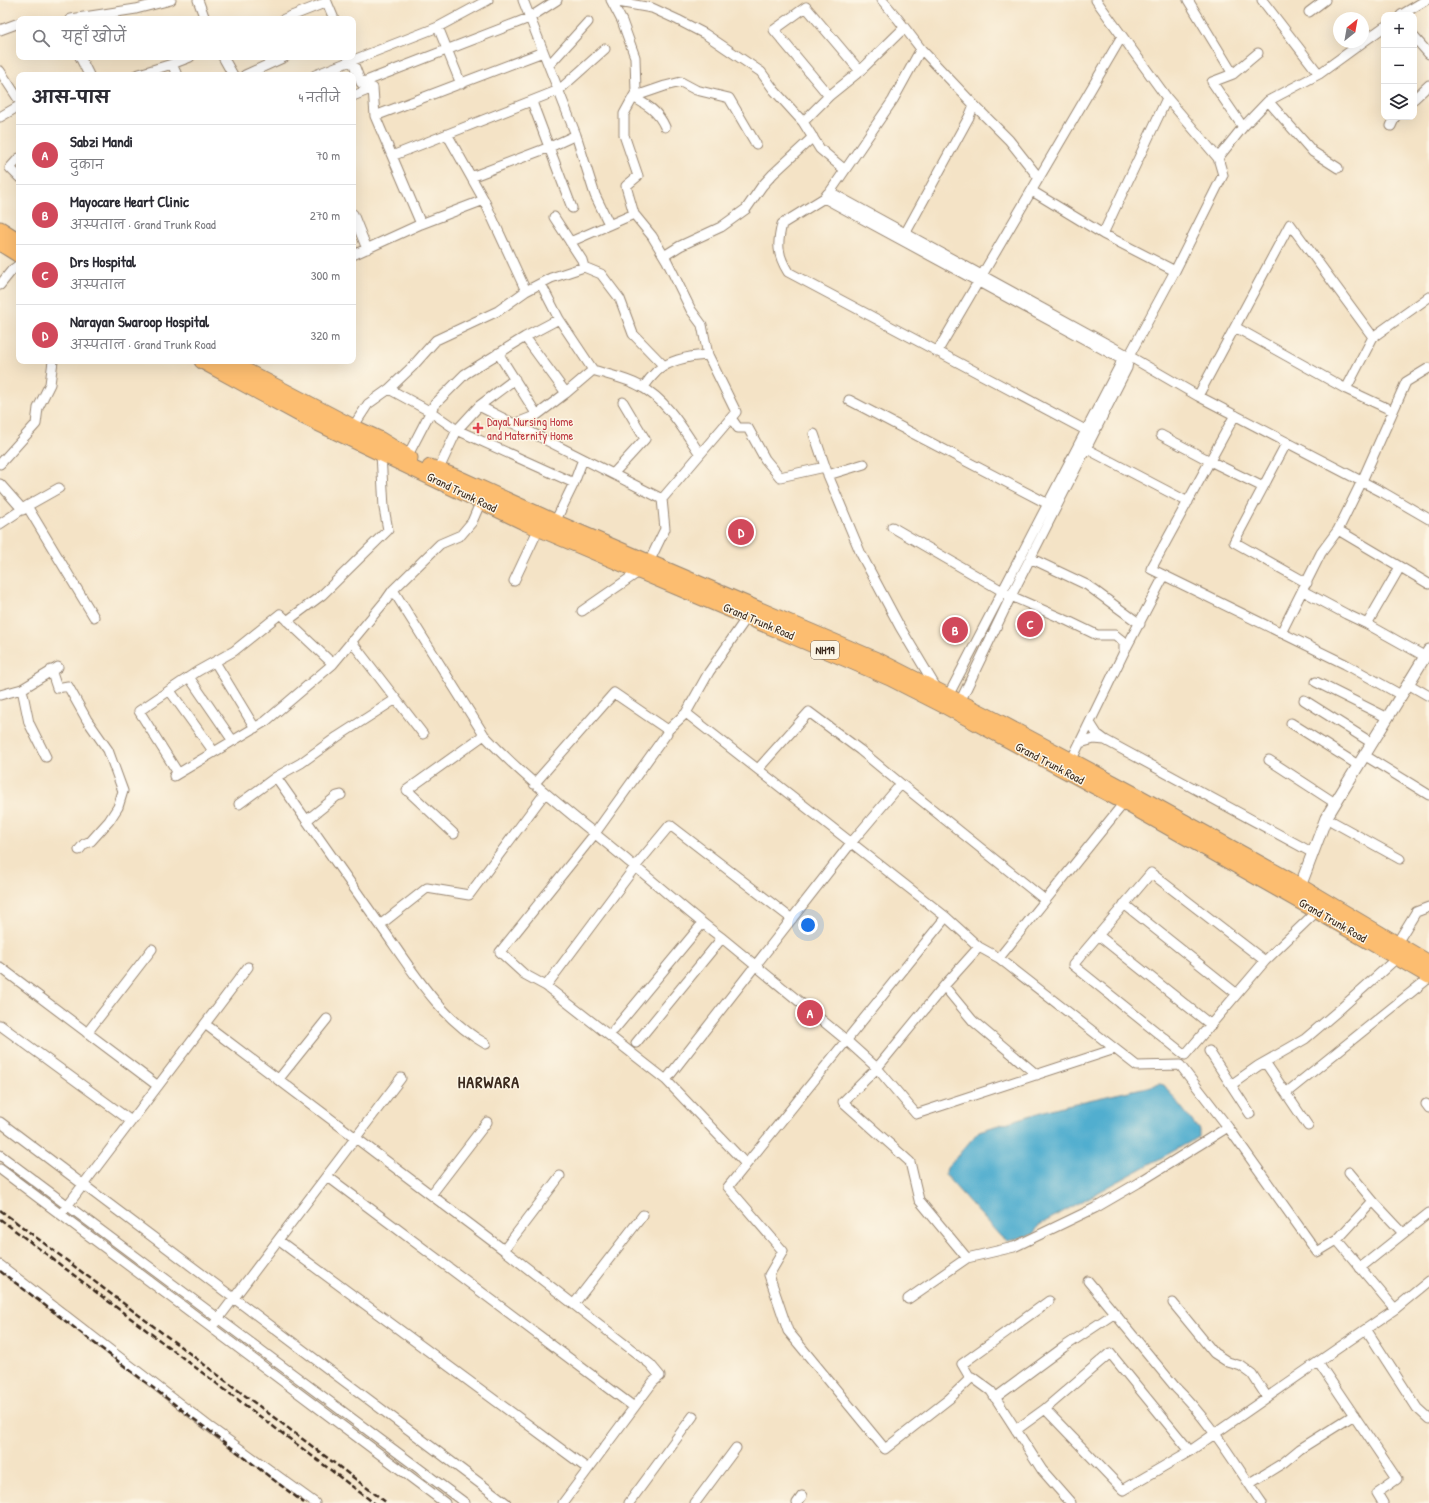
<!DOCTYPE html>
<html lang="hi">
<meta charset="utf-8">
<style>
:root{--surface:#fff;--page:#f7f7f7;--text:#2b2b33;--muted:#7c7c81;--line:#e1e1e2;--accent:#d1495b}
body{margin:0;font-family:"Patrick Hand","Playpen Sans Deva",sans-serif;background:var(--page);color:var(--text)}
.controls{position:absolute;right:12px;top:12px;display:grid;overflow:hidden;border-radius:8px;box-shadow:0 4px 16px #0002}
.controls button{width:36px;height:36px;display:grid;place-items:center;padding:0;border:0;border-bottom:1px solid var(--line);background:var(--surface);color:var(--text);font:20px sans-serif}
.compass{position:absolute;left:1333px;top:12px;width:36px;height:36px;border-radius:50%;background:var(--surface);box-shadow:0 4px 16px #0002;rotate:31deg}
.you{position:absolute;left:808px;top:925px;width:14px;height:14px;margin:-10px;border:3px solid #fff;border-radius:50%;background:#1a73e8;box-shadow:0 0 0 6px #1a73e833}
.badge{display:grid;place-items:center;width:26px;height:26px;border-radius:50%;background:var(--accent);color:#fff;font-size:13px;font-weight:700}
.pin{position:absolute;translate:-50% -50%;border:2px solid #fff;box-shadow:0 1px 4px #0006}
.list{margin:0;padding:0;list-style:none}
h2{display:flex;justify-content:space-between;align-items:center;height:52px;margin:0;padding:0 16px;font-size:17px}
h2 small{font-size:13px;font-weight:400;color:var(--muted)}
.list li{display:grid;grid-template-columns:26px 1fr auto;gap:12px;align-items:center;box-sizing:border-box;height:60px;padding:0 16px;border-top:1px solid var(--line)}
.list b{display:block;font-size:15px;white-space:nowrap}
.list p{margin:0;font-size:13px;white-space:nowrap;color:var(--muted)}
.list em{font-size:13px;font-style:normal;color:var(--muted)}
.icon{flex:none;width:22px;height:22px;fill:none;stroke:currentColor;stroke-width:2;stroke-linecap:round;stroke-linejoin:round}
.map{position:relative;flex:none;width:1429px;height:1503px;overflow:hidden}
.search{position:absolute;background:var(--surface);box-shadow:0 4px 16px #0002;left:16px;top:16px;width:340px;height:44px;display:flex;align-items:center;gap:10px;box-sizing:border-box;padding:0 14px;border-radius:8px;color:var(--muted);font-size:15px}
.panel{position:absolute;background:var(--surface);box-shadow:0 4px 16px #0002;left:16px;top:72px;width:340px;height:292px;border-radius:8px}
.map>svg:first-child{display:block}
.water{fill:#51aecf;stroke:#466c76}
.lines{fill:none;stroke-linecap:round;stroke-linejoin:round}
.minor-casing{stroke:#988672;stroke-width:11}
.tertiary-casing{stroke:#988672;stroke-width:13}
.trunk-casing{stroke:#988672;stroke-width:17}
.minor{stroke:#fff;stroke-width:9}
.tertiary{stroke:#fff;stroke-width:11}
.trunk{stroke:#fcbd6f;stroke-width:15}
.rail{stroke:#3b2a1e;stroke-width:2.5;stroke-dasharray:6 3;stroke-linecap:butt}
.health-dot{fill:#e0444e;stroke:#fcf5e5;stroke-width:1.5}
.labels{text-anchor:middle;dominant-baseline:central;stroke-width:3;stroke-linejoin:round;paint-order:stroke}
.shield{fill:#fcf5e5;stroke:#75675a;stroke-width:1}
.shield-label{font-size:11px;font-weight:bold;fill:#3b2a1e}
.health-label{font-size:12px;fill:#be3a42;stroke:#fcf5e5;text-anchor:start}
.street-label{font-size:12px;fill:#3b2a1e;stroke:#fcf5e5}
.district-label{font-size:16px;font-weight:bold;letter-spacing:1px;fill:#3b2a1e;stroke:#fcf5e5}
</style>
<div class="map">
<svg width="1429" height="1503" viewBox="0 0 1429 1503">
<rect width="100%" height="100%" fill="#fcf5e5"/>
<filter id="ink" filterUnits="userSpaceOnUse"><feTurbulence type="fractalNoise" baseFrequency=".025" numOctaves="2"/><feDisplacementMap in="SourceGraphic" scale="8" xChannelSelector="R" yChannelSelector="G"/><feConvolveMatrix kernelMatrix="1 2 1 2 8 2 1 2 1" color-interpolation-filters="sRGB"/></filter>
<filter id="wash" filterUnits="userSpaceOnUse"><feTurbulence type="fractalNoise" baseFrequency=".012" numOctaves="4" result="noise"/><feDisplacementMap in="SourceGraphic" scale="16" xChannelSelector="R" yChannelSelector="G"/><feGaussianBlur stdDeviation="0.9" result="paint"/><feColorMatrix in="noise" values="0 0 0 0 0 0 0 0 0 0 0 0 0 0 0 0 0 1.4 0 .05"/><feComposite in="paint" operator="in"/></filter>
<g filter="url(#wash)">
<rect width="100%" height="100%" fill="#f4e3c6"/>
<path class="water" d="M1160,1084L1164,1085L1199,1130V1137L1039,1225L1034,1234L1007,1241L1001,1237L945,1175L947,1168L979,1131L1058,1107Z"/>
</g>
<g filter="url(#ink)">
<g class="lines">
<g class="minor-casing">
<path id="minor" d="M198,0L205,19
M326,0L334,19
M523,0L576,135L595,195L609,224
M611,0L622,21L635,57L636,92L624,114V135L638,176L626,186L634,214
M882,0L898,19L921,49L974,105L1009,140L1039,178
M1188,0L1233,74
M1262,0L1319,74
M612,1L652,8L678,20L705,34L761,72L774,90L803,122L829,96L860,71L904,28
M1309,12L1325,0
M1401,15L1426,0
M71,19L136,9L171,0
M284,19L327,2
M438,27L461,84
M0,30L19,23
M1414,37L1429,54
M1363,42L1384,27
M921,49L893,100L830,192L1129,356L1198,396L1384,493L1429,519
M80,57L89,75
M223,57L233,75
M351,57L361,83L373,88L375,116L421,224
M172,64L177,75
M549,65L588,22
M0,71L19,100
M136,75L172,64L190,57
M245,75L285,57
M315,75L438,27L488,0
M361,83L529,18L557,0
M353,96L373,88
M829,96L774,30L806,7L860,71
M1414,99L1429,85
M1268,101L1313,152L1338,168
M532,102L572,208
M375,116L543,52
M0,117L19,106
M803,122L820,149L845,170
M1391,126L1395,117
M665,127C658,111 647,105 633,97L665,86L681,82L696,90L729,98L756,144
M1243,127L1212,82L1233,74L1258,53
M447,134L484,200L526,291
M392,156L559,90L605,49
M19,158L10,168L19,177
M1218,158L1243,127L1268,101L1319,74L1363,42
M471,177L550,147L576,135
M1032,191L1103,234L1175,271
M828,193L824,198L782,224C777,244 777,254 788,272L1091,433
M824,198L1121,359L1120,365L946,700
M353,214L367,249
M554,217L582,260L584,267
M905,234L969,117L974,105
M1103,234L1167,98
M570,242L634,214L652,236L667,261L691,310L702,325L708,355L736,412L662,499L665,529L649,562
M353,255L421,224L484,200
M664,256L680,246L721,227L746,209L762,186L773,174L813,137
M541,284L559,319
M0,285L12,270L19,265
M1235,327L1346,389L1393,411
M525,337L566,393
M937,352L1122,36
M498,353L537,415
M643,388C647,382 652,376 657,371C671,359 690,356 708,355
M389,389L431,412L457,430L574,483
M1346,389L1373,337L1429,297
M1198,396L1290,224L1373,337
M849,400L1052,506
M479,406L515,379
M1235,415L1151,569L1345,664L1401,695
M731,418L738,428H748L765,459L780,477L825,467
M514,424L537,415L566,393L593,370C608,375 626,378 640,386C667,400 683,429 700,454
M353,427L368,404L389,389L412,367L436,340L498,311L526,291L551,278L584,267L601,274L620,299L633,334L664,366
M814,434L827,472
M1161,435L1210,461L1263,487
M1287,442L1234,542L1307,583
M1087,449L1188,502
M407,457L434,405L465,374L525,337L559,319L593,370
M0,464L36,424L38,408L50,384L53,361
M864,464L828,475L861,554L900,627L937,689
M438,471L457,430L479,406L662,499
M613,474L645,439L623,402
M0,484L23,510
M27,506L94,617
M555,522L574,483L583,459
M0,524L27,506L59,488
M892,527L1011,596L1068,621L1097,635H1115L1124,642V652
M1338,530L1429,584
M1030,558L1087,585L1140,624
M514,581L539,528
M393,590L484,735C527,781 579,820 628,861C660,886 689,914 722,938L846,1040L877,1068L916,1114L1115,1049
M1303,591L1346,614L1367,624L1426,657
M582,611L640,571
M287,621L322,595L388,530L384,508L381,454
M1367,624L1400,567
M1281,633L1321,553L1338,530L1362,481L1406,382L1429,368
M351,641L423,734
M215,662L255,728
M51,670L57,688L68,686L87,720L108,750L123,791L118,807L109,821L91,841L84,844L79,850
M189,677L233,741
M1316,682L1388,718
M1408,684L1429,696
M22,689L29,723L46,757
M170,691L214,752
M0,695L22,689L58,667
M396,699L337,737L301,763L276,777L380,925L427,888L469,895L545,793
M1304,700L1372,743
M958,706L1011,596L1127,368L1129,356L1175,271L1223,175L1218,158L1167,98L1096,0
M686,713L709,672L750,613
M1291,723L1358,765
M1105,740L1313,853
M1080,743L1094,739L1105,740L1097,734L1090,723
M1364,755L1429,795
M1269,760L1335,803
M1071,761L1124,652L1164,576
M758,769L809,712L860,750L901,784
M178,773L139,711L198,671L234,651L280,614L333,664
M174,776L266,721L333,664L386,600L393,590L440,544L461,535L472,522L481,501
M534,784L614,693L668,730L686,713L946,917L979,947L999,958L1137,1066L1180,1065L1228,1127L1317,1252L1337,1240L1373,1201L1403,1233
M239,804L276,777
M1326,818L1400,859
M307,820L337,796L341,795
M454,834L407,790L484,735
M1124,904L1237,994
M946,917L728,1187L783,1251L769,1275L788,1331L885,1449L949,1399L972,1377L969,1376L962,1364L1049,1301
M380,925C410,967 439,1018 486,1044
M1098,935L1211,1025
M1397,943L1416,912L1429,907
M999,958L1127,799
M1265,961L1151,873L1073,965L1185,1055L1265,961L1317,911
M0,967L158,1086
M546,986L635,867L670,825L792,919
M944,986L973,1021L1037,1075
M205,1024L504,1250L560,1176
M0,1025L131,1121
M614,1030L702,924
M87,1033L152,949
M636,1043L722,938
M1209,1051L1250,1114
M1265,1062L1308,1126
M278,1080L327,1019
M666,1080L546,986L524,974L500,952L593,836L667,733
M1231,1085L1258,1066L1305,1039L1339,1010L1398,957
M1286,1093L1429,978
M1426,1104L1429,1108
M0,1122L506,1503
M0,1155L465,1503
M746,1164L666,1080L851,843L901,784L1045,900
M0,1169L445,1503
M1349,1172L1373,1201
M327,1176L634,1407
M431,1195L487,1122
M64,1210L248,967
M278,1240L588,1469
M1337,1240L1395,1309L1429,1281
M504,1250L650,1364L660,1376L653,1382L563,1503
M967,1258L919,1200L910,1162L843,1102L877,1068L944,986L979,947
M0,1265L211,1428L315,1503
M1360,1268L1429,1213
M1088,1281L1176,1388C1210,1421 1235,1464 1262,1503
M908,1299L967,1258L1014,1247L1095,1208L1138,1183L1228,1127
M1173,1303L1214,1353L1228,1362L1241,1366L1252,1374L1267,1397
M574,1304L643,1215
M215,1323L401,1078
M1366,1329L1417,1408L1429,1419
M1318,1362L1397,1479L1377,1493L1383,1503
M972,1377L991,1391L1042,1470L1071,1503
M995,1398L1064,1347L1115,1313
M1016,1430L1045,1409
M1190,1451L1110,1353L1045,1409L1123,1490L1190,1451L1318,1362L1395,1309
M1249,1484L1283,1463L1300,1449L1354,1415
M629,1503L693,1416
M695,1503L736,1448
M797,1503L802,1496"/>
</g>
<g class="tertiary-casing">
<path id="tertiary" d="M1298,892L1326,818L1429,650"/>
</g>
<g class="trunk-casing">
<path id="trunk" d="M0,229L19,241
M0,243L19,255
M202,361L303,416L526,523L851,661L890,678L947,707L1124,802L1317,911L1429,976
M227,361L353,427L379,439L410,458
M430,467L456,477L555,522L879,661L995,720L1132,793L1291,881L1429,963"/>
</g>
<use href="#minor" class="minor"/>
<use href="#tertiary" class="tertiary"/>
<use href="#trunk" class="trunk"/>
<path class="rail" d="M0,1210L387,1503
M0,1219L374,1503
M0,1271L304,1503"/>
</g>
</g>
<path class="health-dot" d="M476 422h4v4h4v4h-4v4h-4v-4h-4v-4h4z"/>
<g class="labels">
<rect class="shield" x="811" y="641" width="28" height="18" rx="3"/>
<g class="shield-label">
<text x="825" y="650">NH19</text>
</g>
<g class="health-label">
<text x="487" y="421">Dayal Nursing Home<tspan x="487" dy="14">and Maternity Home</tspan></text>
</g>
<g class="street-label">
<text transform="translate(462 492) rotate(26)">Grand Trunk Road</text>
<text transform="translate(759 621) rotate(23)">Grand Trunk Road</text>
<text transform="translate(1050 763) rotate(28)">Grand Trunk Road</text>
<text transform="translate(1333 920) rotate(30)">Grand Trunk Road</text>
</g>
<g class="district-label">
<text x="489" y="1082">HARWARA</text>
</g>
</g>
</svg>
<div class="controls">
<button>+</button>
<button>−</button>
<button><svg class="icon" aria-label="layers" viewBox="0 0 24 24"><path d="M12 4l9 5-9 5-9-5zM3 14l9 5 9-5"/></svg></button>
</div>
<svg class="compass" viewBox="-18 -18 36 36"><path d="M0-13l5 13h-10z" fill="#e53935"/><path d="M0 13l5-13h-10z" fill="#7c7c81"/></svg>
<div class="you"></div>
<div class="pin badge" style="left:810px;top:1013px">A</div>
<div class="pin badge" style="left:955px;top:630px">B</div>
<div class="pin badge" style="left:1030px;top:624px">C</div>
<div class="pin badge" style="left:741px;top:532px">D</div>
<div class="search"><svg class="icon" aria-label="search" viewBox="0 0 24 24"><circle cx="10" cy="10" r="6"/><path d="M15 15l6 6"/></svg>यहाँ खोजें</div>
<section class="panel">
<h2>आस-पास<small>4 नतीजे</small></h2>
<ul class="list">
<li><span class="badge">A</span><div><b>Sabzi Mandi</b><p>दुकान</p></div><em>70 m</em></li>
<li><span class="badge">B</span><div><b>Mayocare Heart Clinic</b><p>अस्पताल · Grand Trunk Road</p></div><em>270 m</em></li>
<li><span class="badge">C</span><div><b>Drs Hospital</b><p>अस्पताल</p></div><em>300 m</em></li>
<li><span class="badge">D</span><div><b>Narayan Swaroop Hospital</b><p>अस्पताल · Grand Trunk Road</p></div><em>320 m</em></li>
</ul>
</section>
</div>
